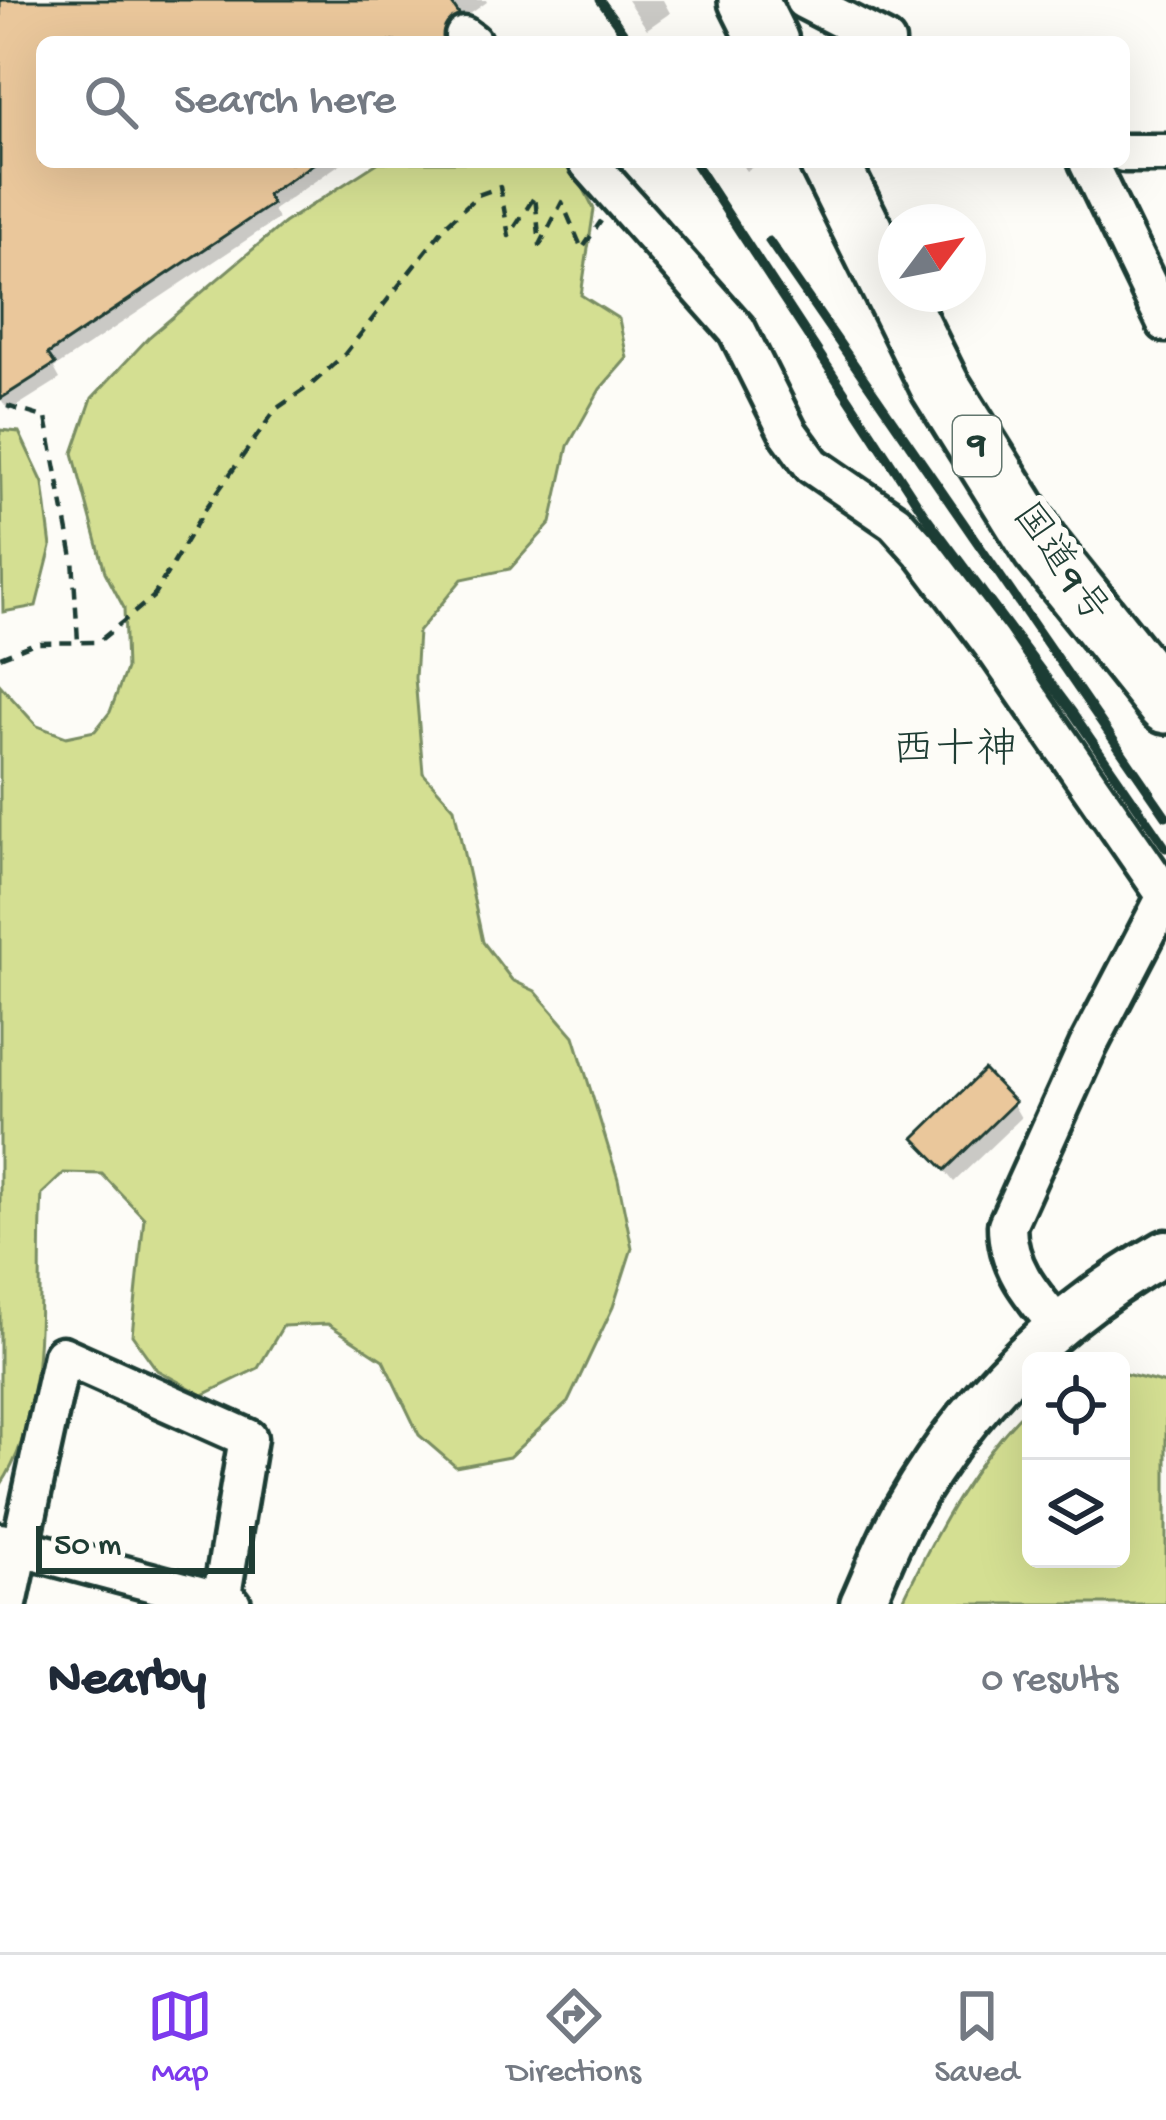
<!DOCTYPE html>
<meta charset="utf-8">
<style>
:root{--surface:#fff;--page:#f6f6f7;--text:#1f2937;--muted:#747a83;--line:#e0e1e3;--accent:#7c3aed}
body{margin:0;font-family:"Gochi Hand","Klee One",sans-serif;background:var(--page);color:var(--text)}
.controls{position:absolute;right:36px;bottom:36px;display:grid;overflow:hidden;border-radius:18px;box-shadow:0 12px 48px #0002}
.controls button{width:108px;height:108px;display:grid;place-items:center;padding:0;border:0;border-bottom:3px solid var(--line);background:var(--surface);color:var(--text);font:60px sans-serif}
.compass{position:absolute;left:878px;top:204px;width:108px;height:108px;border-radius:50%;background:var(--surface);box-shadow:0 12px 48px #0002;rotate:58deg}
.scale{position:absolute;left:36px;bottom:30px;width:219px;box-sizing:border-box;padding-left:12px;border:6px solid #1f3d34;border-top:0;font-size:33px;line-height:42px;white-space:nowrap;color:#1f3d34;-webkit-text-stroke:9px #fdfcf7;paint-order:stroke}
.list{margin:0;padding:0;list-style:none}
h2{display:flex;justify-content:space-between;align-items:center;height:156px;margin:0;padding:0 48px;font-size:51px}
h2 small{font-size:39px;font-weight:400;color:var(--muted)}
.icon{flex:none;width:66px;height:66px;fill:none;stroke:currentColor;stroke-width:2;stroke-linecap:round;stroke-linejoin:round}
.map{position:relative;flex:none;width:1166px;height:1604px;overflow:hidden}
.search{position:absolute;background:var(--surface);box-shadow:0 12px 48px #0002;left:36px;right:36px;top:36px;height:132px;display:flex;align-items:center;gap:30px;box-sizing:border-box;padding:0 42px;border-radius:18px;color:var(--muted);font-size:45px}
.sheet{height:348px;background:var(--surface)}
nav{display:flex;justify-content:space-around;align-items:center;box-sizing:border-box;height:168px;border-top:3px solid var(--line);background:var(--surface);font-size:33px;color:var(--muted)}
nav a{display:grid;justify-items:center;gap:6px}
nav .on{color:var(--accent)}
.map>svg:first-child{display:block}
.green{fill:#d4df92;stroke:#7a8e63;stroke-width:3}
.shadow{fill:#0003}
.building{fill:#eac79b;stroke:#1f3d34;stroke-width:3}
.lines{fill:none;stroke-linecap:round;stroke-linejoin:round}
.minor-casing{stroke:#1f3d34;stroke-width:45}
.tertiary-casing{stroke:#1f3d34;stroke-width:51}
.trunk-casing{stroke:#1f3d34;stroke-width:66}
.path{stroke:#1f3d34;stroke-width:4.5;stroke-dasharray:12 9;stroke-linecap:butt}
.minor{stroke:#fdfcf7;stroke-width:36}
.tertiary{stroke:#fdfcf7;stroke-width:42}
.trunk{stroke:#fdfcf7;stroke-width:57}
.rail{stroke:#1f3d34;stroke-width:9}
.labels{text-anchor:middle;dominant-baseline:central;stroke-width:12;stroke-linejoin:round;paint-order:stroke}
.shield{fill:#fdfcf7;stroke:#62766e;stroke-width:3}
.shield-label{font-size:36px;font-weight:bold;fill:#1f3d34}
.street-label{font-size:39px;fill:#1f3d34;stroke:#fdfcf7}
.neighbourhood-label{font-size:42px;fill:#1f3d34;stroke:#fdfcf7}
</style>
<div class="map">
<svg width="1166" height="1604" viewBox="0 0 1166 1604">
<rect width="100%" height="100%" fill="#fdfcf7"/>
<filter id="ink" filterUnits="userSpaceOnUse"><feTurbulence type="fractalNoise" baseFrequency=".00833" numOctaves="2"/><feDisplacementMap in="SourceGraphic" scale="24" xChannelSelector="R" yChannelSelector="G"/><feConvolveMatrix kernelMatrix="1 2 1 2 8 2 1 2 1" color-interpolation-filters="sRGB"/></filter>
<g filter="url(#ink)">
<path class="green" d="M379,162H570L594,209L581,295L619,319L627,358L600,389L568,446L551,523L510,569L462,579L418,632L415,678L423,773L454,808L483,942L512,980L535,991L574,1036L618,1179L632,1248L613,1307L568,1402L509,1457L456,1467L419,1435L383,1360L328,1324L283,1326L258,1368L203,1395L157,1370L132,1335L144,1218L102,1174L64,1173L42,1194C36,1283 52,1411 0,1486V685L37,726L66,737L95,731L110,712L126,669L124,608L105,572L73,453L92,398L149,337L284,223Z
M0,430L19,432L43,483L51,547L36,606L3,612Z
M1121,1373L1166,1384V1604H901C935,1534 974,1460 1031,1405V1559H1121Z"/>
<path class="shadow" d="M0,0H486L487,2L460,21L471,42H42V162H343L273,210L278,219L54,368L60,379L9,411L0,398Z
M627,0H663L670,13L647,29Z
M740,162H761L746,171Z
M1013,1104L1021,1118L954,1182L918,1138Z"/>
<path class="building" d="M0,0H449L467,26L445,42H42V162H316L267,195L272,204L48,354L55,364L0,399Z
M984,1070L1015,1102L945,1170L914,1138Z"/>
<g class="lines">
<g class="minor-casing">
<path id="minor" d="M804,0L886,42
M464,36L472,42
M1124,153H1166
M588,162L737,330L788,432L812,465L895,522L922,552L991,643L1166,896
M1088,162L1166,323
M1058,1326C1031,1294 1007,1267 1007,1225L1088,1046L1166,896
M0,1542L232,1604
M8,1604L62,1355L248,1438L221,1601"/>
</g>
<g class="tertiary-casing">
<path id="tertiary" d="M862,1604C876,1573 888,1540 905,1511C968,1401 1056,1314 1166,1252"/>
</g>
<g class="trunk-casing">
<path id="trunk" d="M748,0L769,42
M829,162L940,386L1041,548L1166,704"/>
</g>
<path class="path" d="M7,406L46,418L73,558L78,642
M0,657L35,643L98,642L153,597L204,511L276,409L312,384L345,354L447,224L478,195L500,187L509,236L535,196L540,245L562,202L582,249L601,221"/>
<use href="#minor" class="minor"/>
<use href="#tertiary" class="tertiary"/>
<use href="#trunk" class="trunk"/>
<path class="rail" d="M600,0L630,42
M694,162L923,512L1073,713L1166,848
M769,241L1166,816"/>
</g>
</g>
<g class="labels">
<rect class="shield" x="953" y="416" width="48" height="60" rx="9"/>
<g class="shield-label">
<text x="977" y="446">9</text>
</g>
<g class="street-label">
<text transform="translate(1058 565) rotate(55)">国道9号</text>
</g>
<g class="neighbourhood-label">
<text x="955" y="753">西十神</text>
</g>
</g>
</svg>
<div class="controls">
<button><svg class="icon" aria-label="locate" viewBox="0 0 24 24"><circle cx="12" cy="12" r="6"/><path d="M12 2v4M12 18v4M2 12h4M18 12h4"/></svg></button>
<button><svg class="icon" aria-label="layers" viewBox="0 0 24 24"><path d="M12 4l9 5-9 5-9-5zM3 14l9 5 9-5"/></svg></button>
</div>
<svg class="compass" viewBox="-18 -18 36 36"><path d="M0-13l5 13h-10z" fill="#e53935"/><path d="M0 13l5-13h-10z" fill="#747a83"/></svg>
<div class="scale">50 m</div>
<div class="search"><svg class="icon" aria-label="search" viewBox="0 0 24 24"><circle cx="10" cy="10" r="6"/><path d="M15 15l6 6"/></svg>Search here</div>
</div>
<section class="sheet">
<h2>Nearby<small>0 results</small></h2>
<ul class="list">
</ul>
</section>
<nav>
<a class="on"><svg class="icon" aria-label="map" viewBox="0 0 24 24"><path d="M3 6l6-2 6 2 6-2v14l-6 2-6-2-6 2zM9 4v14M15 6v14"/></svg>Map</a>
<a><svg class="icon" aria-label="directions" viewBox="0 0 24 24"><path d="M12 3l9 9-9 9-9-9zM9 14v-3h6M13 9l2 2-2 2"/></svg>Directions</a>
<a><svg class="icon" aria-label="saved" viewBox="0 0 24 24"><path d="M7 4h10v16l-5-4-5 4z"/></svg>Saved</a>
</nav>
